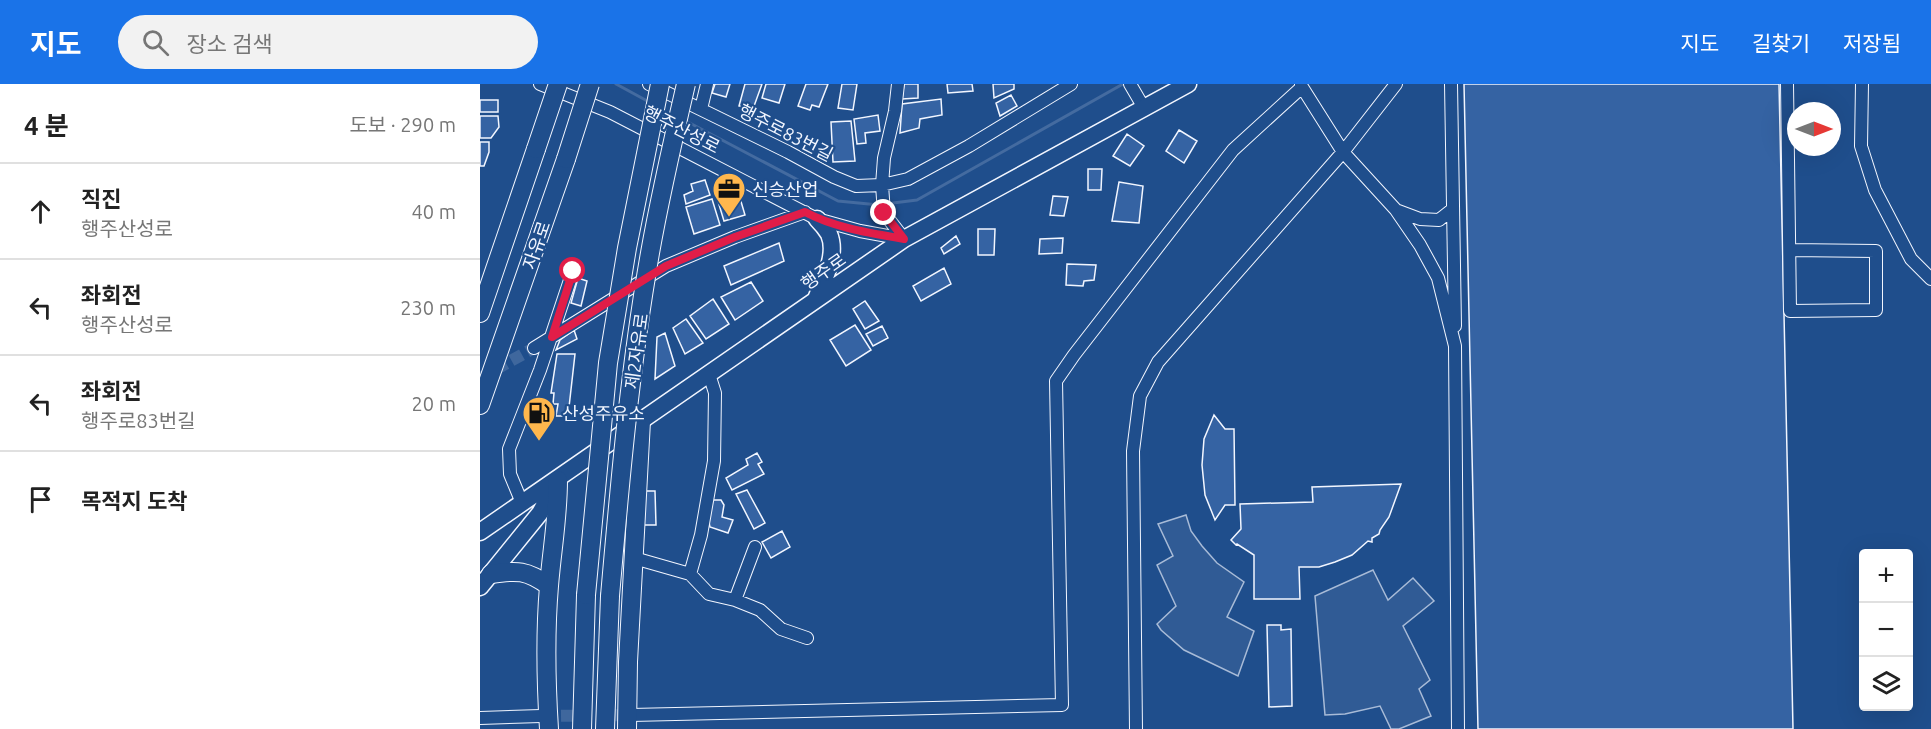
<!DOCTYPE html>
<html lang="ko">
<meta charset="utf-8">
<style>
:root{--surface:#fff;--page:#f2f2f2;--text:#222;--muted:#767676;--line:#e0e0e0;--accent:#1a73e8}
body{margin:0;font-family:Ubuntu,"Noto Sans KR",sans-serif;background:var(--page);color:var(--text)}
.controls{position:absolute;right:18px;bottom:18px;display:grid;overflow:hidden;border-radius:6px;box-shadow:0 6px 24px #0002}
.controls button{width:54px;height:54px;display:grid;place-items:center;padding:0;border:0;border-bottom:2px solid var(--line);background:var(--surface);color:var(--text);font:30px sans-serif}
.compass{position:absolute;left:1307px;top:18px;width:54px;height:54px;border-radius:50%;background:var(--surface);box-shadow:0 6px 24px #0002;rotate:90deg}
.stop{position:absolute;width:18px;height:18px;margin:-14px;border:4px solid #e11d48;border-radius:50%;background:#fff}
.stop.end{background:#e11d48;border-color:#fff;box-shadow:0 2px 6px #0008}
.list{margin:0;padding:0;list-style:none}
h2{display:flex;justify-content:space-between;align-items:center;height:78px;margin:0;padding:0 24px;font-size:26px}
h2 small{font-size:20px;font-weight:400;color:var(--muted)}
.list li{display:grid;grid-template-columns:39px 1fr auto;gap:18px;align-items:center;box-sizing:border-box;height:96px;padding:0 24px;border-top:2px solid var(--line)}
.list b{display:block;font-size:22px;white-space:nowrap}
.list p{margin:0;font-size:20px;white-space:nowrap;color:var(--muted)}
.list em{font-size:20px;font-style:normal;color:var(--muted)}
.icon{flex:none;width:33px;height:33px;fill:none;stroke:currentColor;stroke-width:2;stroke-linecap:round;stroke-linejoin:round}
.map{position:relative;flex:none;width:1451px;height:645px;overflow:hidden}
header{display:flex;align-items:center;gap:36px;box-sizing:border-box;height:84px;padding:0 30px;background:var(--accent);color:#fff}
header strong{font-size:28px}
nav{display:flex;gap:33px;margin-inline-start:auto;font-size:21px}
.search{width:420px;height:54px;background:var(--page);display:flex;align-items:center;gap:15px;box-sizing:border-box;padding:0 21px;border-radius:33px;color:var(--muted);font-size:22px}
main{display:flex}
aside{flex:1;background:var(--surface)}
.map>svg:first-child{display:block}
.built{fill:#305b95;stroke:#a8bbd7;stroke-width:1.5}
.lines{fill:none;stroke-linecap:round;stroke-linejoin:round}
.stream{stroke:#446ba0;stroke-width:3}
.building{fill:#3563a3;stroke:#f2f6ff;stroke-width:1.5}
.minor-tunnel{stroke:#3f679d;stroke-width:12;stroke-dasharray:12 6;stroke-linecap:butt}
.minor-casing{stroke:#f2f6ff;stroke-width:14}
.major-casing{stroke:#f2f6ff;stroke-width:19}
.highway-casing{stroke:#f2f6ff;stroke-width:20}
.minor{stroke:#1f4e8c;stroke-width:12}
.major{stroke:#1f4e8c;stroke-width:16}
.highway{stroke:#1f4e8c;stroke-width:18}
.highway-bridge-casing{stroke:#f2f6ff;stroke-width:20;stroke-linecap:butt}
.highway-bridge{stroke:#1f4e8c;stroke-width:18}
.route{stroke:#e11d48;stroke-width:8}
.labels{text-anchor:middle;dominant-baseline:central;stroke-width:4.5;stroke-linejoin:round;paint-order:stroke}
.street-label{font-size:18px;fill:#f2f6ff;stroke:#1f4e8c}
.poi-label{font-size:18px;fill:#f2f6ff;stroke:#1f4e8c;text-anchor:start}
</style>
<header>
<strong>지도</strong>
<div class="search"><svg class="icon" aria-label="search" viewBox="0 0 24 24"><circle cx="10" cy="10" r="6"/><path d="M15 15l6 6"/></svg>장소 검색</div>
<nav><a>지도</a><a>길찾기</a><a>저장됨</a></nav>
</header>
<main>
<aside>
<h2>4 분<small>도보 · 290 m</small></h2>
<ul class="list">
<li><svg class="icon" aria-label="ahead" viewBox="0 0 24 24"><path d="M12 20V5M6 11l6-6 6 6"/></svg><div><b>직진</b><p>행주산성로</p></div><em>40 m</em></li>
<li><svg class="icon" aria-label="left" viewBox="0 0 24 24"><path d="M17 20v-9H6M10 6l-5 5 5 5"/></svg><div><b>좌회전</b><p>행주산성로</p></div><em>230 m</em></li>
<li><svg class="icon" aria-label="left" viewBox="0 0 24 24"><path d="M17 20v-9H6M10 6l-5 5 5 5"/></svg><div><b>좌회전</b><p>행주로83번길</p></div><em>20 m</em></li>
<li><svg class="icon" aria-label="arrive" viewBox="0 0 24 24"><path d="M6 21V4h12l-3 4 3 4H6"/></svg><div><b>목적지 도착</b></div></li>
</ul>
</aside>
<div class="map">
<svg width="1451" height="645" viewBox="0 0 1451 645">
<rect width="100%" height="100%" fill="#1f4e8c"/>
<path class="built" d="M706,431L711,447L722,462L737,479L764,498L747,533L774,547L758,592L704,566L681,546L677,540L696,522L677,481L693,472L678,440Z
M893,486L908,516L933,494L954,517L923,542L950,596L939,605L951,632L919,645H911L900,622L865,630L845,631L835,512Z"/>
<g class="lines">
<path class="stream" d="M136,0L171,19
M204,36L358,117L399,121
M405,120L437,116L643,0"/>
</g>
<path class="building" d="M235,0H250L246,13L232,9Z
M265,0H282L273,25L259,22Z
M286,0H305L299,19L282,14Z
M326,0H348L339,23L332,21L330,26L318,22Z
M362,0H377L373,26L358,24Z
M424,0H438V14L422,15Z
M467,0H492L493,7L468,9Z
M513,0H534V5L514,14Z
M984,0H1299L1313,645H998Z
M531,11L537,22L520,32L516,19Z
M461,15L462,31L440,35L439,44L420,49L422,20Z
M0,16H18V28H0Z
M398,31L400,47L385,49L386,59L377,60L374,35Z
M0,32H18L19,43L11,54H0Z
M371,37L375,77L353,78L351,38Z
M699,46L717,57L704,79L686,67Z
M647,50L664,62L650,82L633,72Z
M0,58H9V68L4,82H0Z
M608,85H622L621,106H608Z
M225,96L230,111L206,120L204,111L213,107L211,100Z
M639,98L663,102L659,139L632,137Z
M257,104L265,131L244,137L237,114Z
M573,112L588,113L584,132L570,131Z
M232,115L240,141L214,150L206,123Z
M498,145H515L514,171H498Z
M476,152L480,160L464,170L461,164Z
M583,154L582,169L559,170L560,155Z
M299,159L304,177L251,201L244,182Z
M587,180L616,181L614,196L604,197L603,202L586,201Z
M464,184L471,200L441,217L433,202Z
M98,194L107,197L101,222L91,219Z
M271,198L283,217L255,236L241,213Z
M233,215L249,240L226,255L210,232Z
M385,217L399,237L385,245L373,225Z
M206,235L223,259L205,270L193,244Z
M375,241L391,266L366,282L350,256Z
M402,242L408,254L393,262L386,250Z
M94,246L97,255L76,266L80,256Z
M185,249L195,282L175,295L177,253Z
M77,270H95L88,332H76L78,320H73L74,309H71Z
M734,331L745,345H754L755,421H745L735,436L725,411L722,381L724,355Z
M277,369L282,378L278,380L284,390L252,406L246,394L268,381L266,375Z
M921,400L909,433L900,446L899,450L892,454V458L888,457L872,471L855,478L839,483H819L820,515H774V471L757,460L756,461L751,456L761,445L760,420L833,418L832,403Z
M267,406L285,439L274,445L256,410Z
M165,407H175L176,441H164Z
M232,416H241L244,421L242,433L253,436L248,449L230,443L228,434Z
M302,447L310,463L291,474L282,458Z
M787,541H801V546L811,545L812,622L789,623Z"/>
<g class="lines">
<path class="minor-tunnel" d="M0,294L54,264
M63,632L151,631"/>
<g class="minor-casing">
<path id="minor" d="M60,0L130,28L337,135L380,147L424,155
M169,0L308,68L354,93L376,102L402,101L428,95L489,62L591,0
M418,0L415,27L404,74L402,101L404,129L424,155
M650,0L664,24
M916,0L863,68L916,126L940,161L958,194L975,262L978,645
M971,0L975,242
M1307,0L1310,227L1396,226V167L1310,166
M1382,0L1381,62L1395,106L1431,175L1451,195
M221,25L227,0
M916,126L940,135L959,136L973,125
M54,264L186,182L255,153L325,128
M42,419L30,390L29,365L60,286L93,187
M161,476L210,490L229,510L255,516L275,463
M210,490L221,451L234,377L235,309L229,290
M255,516L280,526L301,545L327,554
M151,631L582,621L576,297L594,271L753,66L822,3L821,0
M0,634L61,632
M656,645L653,367L660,312L678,278L863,68L822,3"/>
</g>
<g class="major-casing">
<path id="major" d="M336,215C343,197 358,171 349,150C346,145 341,139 337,135
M0,448L424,155L708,0
M0,503L60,429L77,398"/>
</g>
<g class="highway-casing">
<path id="highway" d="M0,229L56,65
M0,321L86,75
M11,490C37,486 47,486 69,502
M69,645C66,598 65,549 69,502C72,465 78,433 78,396
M102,645L106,511
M125,645L130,512
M147,645L148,578L161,337"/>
</g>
<use href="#minor" class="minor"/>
<use href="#major" class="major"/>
<use href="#highway" class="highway"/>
<g class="highway-bridge-casing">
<path id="highway-bridge" d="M56,65L78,0
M86,75L110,0
M106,511L128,279L147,164L180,0
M130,512C140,397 150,283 170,169C180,112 193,56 206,0"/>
</g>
<use href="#highway-bridge" class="highway-bridge"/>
</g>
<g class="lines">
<path class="route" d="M93,187L72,253L186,182L255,153L325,128C355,144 390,149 424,155L404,129"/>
</g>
<defs>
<g id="office-pin" transform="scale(1.725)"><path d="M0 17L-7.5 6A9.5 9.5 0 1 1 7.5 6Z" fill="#ffb74d" stroke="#1f4e8c"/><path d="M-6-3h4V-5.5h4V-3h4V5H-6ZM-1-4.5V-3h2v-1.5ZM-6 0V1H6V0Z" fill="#111"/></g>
<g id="fuel-pin" transform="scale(1.725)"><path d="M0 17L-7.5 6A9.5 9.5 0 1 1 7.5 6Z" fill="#ffb74d" stroke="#1f4e8c"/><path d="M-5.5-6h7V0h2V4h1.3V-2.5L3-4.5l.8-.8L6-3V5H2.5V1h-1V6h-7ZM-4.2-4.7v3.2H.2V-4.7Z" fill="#111"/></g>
</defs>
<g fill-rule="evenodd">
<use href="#office-pin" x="249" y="105"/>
<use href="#fuel-pin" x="59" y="329"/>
</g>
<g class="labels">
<g class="street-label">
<text transform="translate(202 45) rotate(27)">행주산성로</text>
<text transform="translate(306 48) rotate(27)">행주로83번길</text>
<text transform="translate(56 161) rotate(-71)">자유로</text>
<text transform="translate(343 187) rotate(-35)">행주로</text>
<text transform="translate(156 267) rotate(-82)">제2자유로</text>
</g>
<g class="poi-label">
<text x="272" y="105">신승산업</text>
<text x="82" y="329">산성주유소</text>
</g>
</g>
</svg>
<div class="controls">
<button>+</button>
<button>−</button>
<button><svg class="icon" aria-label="layers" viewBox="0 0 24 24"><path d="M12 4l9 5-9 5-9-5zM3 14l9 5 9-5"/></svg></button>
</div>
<svg class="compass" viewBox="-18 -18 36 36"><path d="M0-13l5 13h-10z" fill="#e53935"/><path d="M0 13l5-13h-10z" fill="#767676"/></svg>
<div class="stop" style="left:93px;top:187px"></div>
<div class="stop end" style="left:404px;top:129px"></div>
</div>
</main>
